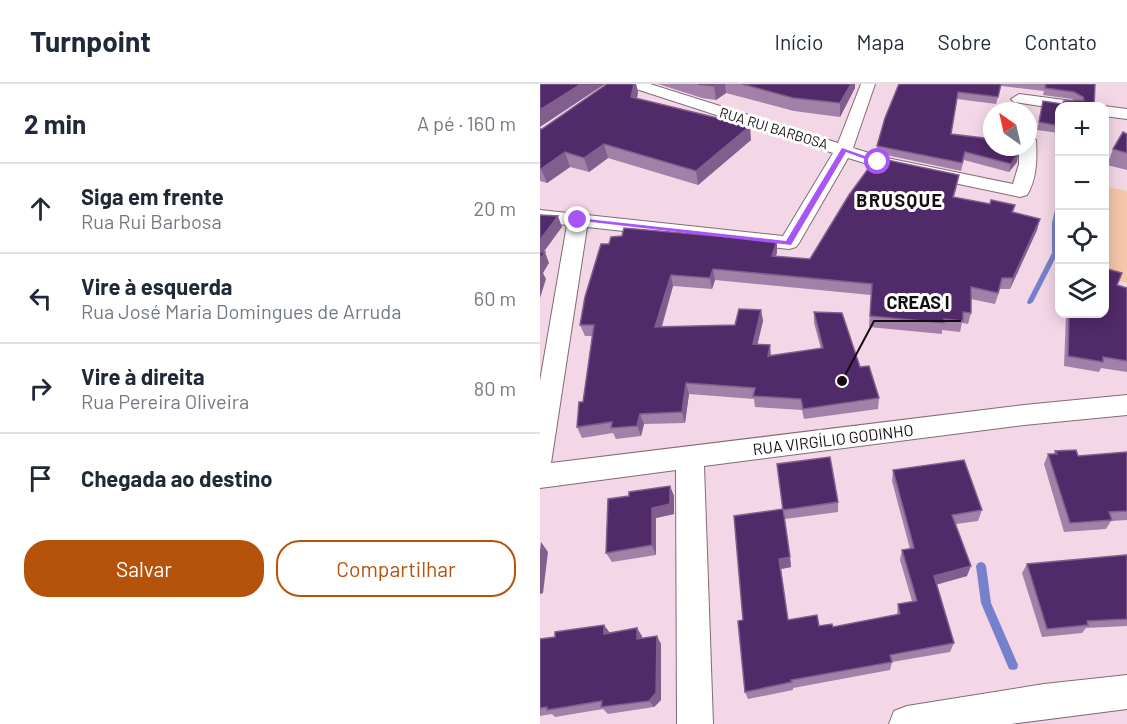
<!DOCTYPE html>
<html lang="pt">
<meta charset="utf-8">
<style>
:root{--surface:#fff;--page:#f6f6f7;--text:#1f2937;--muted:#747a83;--line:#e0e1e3;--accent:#b45309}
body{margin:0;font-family:Barlow,sans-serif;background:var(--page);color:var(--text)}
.controls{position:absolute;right:18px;top:18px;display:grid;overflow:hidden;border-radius:12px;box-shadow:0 3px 15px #0003}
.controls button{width:54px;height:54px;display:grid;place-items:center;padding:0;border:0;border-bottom:2px solid var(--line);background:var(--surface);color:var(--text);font:30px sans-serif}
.compass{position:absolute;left:443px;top:18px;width:54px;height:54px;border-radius:50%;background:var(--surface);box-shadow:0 3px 15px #0003;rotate:326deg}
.stop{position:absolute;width:18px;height:18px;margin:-14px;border:4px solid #a855f7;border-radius:50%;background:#fff}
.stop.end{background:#a855f7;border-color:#fff;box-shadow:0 2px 6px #0008}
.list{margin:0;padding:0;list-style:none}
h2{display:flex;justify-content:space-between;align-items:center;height:78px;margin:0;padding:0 24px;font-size:26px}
h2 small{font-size:20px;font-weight:400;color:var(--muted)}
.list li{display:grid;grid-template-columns:39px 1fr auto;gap:18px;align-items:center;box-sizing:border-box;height:90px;padding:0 24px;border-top:2px solid var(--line)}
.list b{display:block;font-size:22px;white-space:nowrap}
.list p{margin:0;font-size:20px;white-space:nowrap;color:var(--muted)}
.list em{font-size:20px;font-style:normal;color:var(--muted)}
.actions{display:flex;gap:12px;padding:18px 24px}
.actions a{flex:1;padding:14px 0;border:2px solid var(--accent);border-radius:24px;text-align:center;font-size:21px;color:var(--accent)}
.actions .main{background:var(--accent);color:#fff}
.icon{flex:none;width:33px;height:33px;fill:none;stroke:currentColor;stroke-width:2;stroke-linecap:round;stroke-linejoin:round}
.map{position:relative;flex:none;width:587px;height:640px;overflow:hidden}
header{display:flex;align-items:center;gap:36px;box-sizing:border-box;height:84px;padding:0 30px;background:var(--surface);border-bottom:2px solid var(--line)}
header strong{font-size:28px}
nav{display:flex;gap:33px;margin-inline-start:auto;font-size:21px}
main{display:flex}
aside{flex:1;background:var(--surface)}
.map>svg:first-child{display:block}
.green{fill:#f5c6a8}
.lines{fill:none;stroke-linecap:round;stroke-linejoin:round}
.stream{fill:#7681cb;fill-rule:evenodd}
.minor-casing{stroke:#826a77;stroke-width:2}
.minor{fill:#fff;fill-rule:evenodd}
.wall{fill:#a280a8}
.shaded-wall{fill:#825e8e}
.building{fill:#512a69;stroke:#825e8e;stroke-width:1.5}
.route{fill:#a855f7}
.labels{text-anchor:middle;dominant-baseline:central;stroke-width:6;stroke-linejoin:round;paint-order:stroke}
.far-street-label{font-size:14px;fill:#150c11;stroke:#fff}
.street-label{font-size:16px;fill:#150c11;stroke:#fff}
.far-district-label{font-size:18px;font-weight:bold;letter-spacing:1.5px;fill:#150c11;stroke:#fff}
.leader{fill:none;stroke:#150c11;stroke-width:2}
.callout-dot{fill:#150c11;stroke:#fff;stroke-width:2}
.callout-label{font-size:18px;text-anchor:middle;font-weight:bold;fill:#150c11;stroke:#fff;stroke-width:6;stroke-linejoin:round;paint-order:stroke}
</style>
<header>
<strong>Turnpoint</strong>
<nav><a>Início</a><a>Mapa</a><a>Sobre</a><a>Contato</a></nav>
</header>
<main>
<aside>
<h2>2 min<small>A pé · 160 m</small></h2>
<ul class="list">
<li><svg class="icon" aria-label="ahead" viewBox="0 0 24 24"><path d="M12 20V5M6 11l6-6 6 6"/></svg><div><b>Siga em frente</b><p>Rua Rui Barbosa</p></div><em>20 m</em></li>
<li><svg class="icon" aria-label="left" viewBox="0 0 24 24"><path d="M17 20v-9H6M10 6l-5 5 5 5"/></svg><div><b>Vire à esquerda</b><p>Rua José Maria Domingues de Arruda</p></div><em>60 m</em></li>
<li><svg class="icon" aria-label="right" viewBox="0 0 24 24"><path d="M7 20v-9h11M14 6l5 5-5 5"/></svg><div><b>Vire à direita</b><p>Rua Pereira Oliveira</p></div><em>80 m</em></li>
<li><svg class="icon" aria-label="arrive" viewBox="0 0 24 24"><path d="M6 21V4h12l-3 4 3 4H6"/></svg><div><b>Chegada ao destino</b></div></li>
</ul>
<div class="actions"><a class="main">Salvar</a><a>Compartilhar</a></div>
</aside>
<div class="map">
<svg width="587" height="640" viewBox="0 0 587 640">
<rect width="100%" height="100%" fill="#f3d7e6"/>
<path class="green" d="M564,102L587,107V199L565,193Z"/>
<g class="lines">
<path class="stream" d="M520,115V132L518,139V169L493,218L490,220H488L487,218L512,169V139L517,117Z
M441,478L444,479L446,482L451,519L478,581L477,585L473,586L469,585L441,519L436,482L438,479Z"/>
<g class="minor-casing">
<path id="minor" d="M88,0H110L298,59L321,0H335L313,64L342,73L473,100L479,80V63H488V51L496,56C497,74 497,95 487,111L480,113L338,83L308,74L259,159L256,163L249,165L47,143L11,379L484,321L587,311V331L484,341L164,382L173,640H137L136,386L0,404V297L27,141L0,138V126L243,152L293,69L90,3Z
M479,10L532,17L540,22H520V25L474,18L471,15Z
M563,22H564L587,25V35L564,32Z
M587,591V625L471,640H349L354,627L367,622L504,600Z"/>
</g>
<use href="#minor" class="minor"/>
</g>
<path class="wall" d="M67,0H96L98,8L97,14L211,56L158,101L68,74L49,88L30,83L7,99L0,97V45H2Z
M118,0H315V4L300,33L254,27L186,9L176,16L162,14Z
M359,0H555L554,22H519V49L497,46L503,17L522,20L535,17L532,15L503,11L504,7L461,2L456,20L417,15L411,50L478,70L477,78L469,88L424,76L421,87L337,69V62Z
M587,50V86L567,81L573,65Z
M417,102L414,113L450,120L475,121L473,129L500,135L497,146L470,205H460L455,220L431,215V229L428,240L422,239L420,248L402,246V250L329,243L331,211L175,196L172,205L133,202L122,243L195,241L221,226L223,237L217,260L231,272L281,265L274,239V228L320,283L339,314L338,325L264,335L262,326L215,323L214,315L149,310L145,339L104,340L101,352L76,355L73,349L42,354L37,343L43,318L52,252H45L40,241L61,160L237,168L236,172L270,175Z
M577,201L587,204V288L561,284L559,288L524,282L526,230H564Z
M515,367L538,372L587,368V436L571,437L566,445L524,448L504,380L508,370H514Z
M353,386L442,426L438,437L416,440L427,492L397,500L414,559L410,568L352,578L350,586L253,604V606L208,615L205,608L203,536L194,432L298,418V428L245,435L251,483L241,485L248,536L279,542L293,543L357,531L358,520L372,517L360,476L362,466L370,465L352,397Z
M130,402L134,412V430L116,434V471L72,478L66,469L89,412Z
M587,471V542L546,544L542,549L502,553L482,489L487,480Z
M64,541L69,549L102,552V554L121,560V616L114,623L68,630L63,625L15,633L12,630L0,632V555L15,553Z"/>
<path class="shaded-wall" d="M41,0H65L0,43V26Z
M94,0H96L98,8L95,26L91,13Z
M178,0H185L186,9L176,16L174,2Z
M311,0H315V4L300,33V19Z
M210,42L211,56L158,101L156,87Z
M64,60L68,74L49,88L44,74Z
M25,68L30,83L7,99L1,85Z
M478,70L477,78L469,88L471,80Z
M18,132L22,143L0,173V156Z
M500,135L497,146L470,205L473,194Z
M237,157V168L233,183L232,172Z
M5,168L9,179L3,189L6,195L0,214V176Z
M173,185L175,196L172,205L170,194Z
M131,191L133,202L118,254L115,243Z
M221,226L223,237L215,271L213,260Z
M230,261L231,272H228Z
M146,299L149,310L145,339L142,328Z
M100,330L104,340L101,352L97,342Z
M130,402L134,412V430L116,434V471L112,461V424Z
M1,458L8,468L3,509L0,510V467Z
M250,473L251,483L241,485L239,475Z
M431,482L427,492L392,502L394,492Z
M64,541L70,549L64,550Z
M97,544L102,552V563L97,555Z
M117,552L121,560V616L114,623L109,617Z"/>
<path class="building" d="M0,0H41L0,26Z
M67,0H94L91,13L210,42L156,87L64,60L44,74L25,68L1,85L0,84V45H2Z
M158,0H178L174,2Z
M202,0H311L300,19L253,14Z
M359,0H461L458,13L418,8L411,50L452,55V63H479L478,70L471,80L425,68L422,79L337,62L345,34Z
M506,0H555L554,22H519V42L499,38L503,17L522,20L524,17L544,16L543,13L534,8L505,4Z
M583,48L587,50V69L573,65Z
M333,73L419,91L413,113L450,120L451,116L475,121L472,128L500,135L473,194H462L458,209L431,203V229L423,228V237L404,235V239L330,232L332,200L173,185L170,194L131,191L115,243L195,241L199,225L221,226L213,260L230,261L228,272L283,264L274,228L302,229L320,283L329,282L339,314L263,325L261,315L213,312L215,304L146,299L142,328L100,330L97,342L71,344L72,338L37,343L39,318H43L54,241H40L45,213L61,160H69L71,153L82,152L84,144L237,157L232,172L270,175L309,111L331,81Z
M0,131L18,132L0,156Z
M0,168H5L0,176Z
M564,184L582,189L577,201L587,204V277L563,273V278L528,272L529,230H564Z
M536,366L538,372L587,368V427L569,428L572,436L530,439L508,370H517L515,367Z
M290,373L298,418L243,426L237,380Z
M424,376L442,426L412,431L431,482L394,492L414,559L350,571L352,578L251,596L252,598L205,608L198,537L203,536L194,432L243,425L250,473L239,475L248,536L277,531L279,542L292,540L293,543L360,530L358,520L377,517L362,466L374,464L353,386Z
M130,402V420L112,424V461L66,469L68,415L89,412V408Z
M586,471H587V535L547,537L548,541L507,545L487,480Z
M64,541V550L97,544V555L117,552L116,609L109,617L61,623L62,617L7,626V623L0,624V555L15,553V548Z"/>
<path class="route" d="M302,64L342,78L336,79L306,68L251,161L34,136L38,134L246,157Z"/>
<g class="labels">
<g class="far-street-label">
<text transform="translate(234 44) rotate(17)">RUA RUI BARBOSA</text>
</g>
<g class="street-label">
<text transform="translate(293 355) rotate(-7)">RUA VIRGÍLIO GODINHO</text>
</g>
<g class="far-district-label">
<text x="360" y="116">BRUSQUE</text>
</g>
</g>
<path class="leader" d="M302 297L334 237H421"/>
<circle class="callout-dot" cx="302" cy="297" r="6"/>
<g class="callout-label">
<text x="378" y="225">CREAS I</text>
</g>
</svg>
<div class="controls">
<button>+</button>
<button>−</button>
<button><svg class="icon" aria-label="locate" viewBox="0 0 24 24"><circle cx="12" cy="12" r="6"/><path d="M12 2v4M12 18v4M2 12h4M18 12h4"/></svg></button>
<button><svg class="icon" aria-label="layers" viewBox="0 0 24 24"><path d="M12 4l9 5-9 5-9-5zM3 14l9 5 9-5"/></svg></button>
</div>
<svg class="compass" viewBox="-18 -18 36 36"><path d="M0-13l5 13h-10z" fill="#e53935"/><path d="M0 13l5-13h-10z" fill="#747a83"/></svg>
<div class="stop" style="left:338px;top:78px"></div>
<div class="stop end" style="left:38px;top:136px"></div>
</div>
</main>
